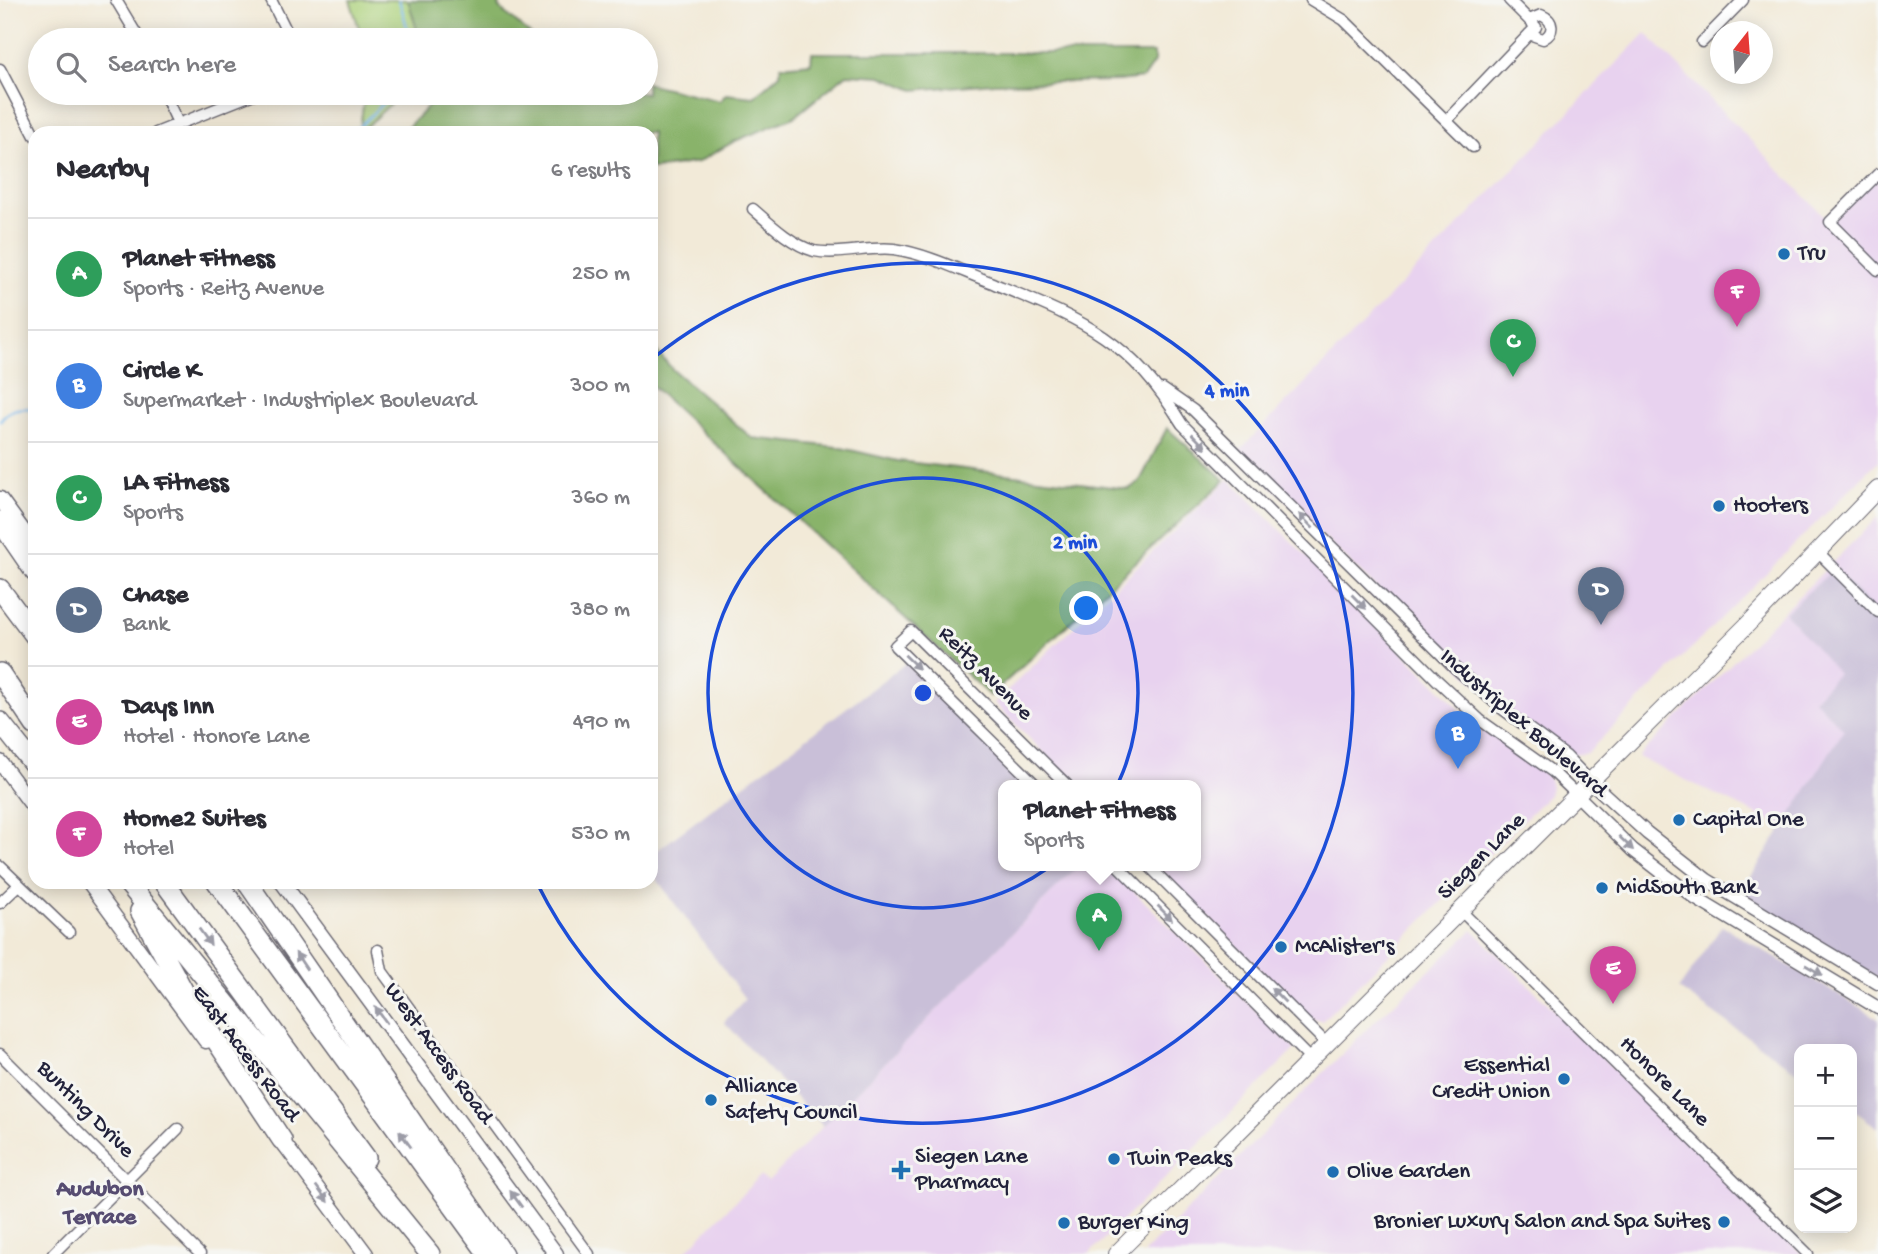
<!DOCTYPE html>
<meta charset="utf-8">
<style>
:root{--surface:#fff;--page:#f2f2f3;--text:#2b2b33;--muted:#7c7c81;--line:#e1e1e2;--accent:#7c3aed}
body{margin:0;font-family:"Gochi Hand",sans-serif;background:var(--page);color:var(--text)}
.controls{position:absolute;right:21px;bottom:21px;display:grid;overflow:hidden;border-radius:14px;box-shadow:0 4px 18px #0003}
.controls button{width:63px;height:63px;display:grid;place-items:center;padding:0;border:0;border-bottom:2px solid var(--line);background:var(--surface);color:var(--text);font:35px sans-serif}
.compass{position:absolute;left:1710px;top:21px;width:63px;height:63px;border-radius:50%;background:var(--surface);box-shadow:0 4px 18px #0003;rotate:17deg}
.you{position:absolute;left:1087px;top:609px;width:24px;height:24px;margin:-18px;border:5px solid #fff;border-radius:50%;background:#1a73e8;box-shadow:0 0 0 10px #1a73e833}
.badge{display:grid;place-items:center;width:46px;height:46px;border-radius:50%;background:var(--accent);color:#fff;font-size:23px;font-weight:700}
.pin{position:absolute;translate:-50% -58px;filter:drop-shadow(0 2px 4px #0008)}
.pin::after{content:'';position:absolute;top:37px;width:24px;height:21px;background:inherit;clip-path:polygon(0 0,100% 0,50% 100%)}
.popup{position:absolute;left:998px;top:780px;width:203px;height:91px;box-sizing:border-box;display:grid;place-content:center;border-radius:14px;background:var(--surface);filter:drop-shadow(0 2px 5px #0005);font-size:23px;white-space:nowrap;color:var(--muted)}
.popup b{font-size:26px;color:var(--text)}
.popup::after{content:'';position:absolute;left:50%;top:100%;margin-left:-14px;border:14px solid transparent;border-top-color:var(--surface)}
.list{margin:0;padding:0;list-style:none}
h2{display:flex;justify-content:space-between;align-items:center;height:91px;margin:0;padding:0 28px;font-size:30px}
h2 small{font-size:23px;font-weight:400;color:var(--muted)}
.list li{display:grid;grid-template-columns:46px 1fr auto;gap:21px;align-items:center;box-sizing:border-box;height:112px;padding:0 28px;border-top:2px solid var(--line)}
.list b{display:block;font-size:26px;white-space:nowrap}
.list p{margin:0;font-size:23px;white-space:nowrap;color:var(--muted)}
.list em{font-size:23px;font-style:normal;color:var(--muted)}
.icon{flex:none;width:38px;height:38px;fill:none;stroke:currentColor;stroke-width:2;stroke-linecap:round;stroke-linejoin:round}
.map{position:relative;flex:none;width:1878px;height:1254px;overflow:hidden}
.search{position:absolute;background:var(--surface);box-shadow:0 4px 18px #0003;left:28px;top:28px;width:630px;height:77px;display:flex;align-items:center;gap:18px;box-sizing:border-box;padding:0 24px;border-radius:38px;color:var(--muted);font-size:26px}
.panel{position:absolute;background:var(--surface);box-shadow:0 4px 18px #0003;left:28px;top:126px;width:630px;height:763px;border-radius:21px}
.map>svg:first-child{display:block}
.built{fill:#e8d2ef}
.industrial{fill:#c9bfd8}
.green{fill:#acd17a;stroke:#677a5a;stroke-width:2}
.forest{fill:#89b36a;stroke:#566a52;stroke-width:2}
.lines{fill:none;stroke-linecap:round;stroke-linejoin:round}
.stream{stroke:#7dbcf1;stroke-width:2.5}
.minor-casing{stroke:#6b6872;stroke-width:13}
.tertiary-casing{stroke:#6b6872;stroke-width:15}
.secondary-casing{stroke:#6b6872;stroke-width:17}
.primary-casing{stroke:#6b6872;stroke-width:18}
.motorway-casing{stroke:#6b6872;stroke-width:22}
.minor{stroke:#fff;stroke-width:10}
.tertiary{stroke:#fff;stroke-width:12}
.secondary{stroke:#fff;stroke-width:14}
.primary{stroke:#fff;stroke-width:16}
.motorway{stroke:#fff;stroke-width:19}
.oneway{fill:#9c9ca7}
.ring{fill:none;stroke:#1d4ed8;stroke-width:3.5}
.poi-dot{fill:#1f6fb2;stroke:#f6f6f2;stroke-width:2.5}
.labels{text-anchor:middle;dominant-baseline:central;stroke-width:6;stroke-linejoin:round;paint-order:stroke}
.poi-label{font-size:23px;fill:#22223b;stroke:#f6f6f2;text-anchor:start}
.street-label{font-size:23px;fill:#22223b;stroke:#f6f6f2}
.neighbourhood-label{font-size:24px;font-weight:bold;fill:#564c71;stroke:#f6f6f2}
.centre{fill:#1d4ed8;stroke:#f6f6f2;stroke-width:3.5}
.ring-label{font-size:21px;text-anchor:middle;font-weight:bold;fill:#1d4ed8;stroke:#f6f6f2;stroke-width:6;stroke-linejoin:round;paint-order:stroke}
</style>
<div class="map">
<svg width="1878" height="1254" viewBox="0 0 1878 1254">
<rect width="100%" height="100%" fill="#f6f6f2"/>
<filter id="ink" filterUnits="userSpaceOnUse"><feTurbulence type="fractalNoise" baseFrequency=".0143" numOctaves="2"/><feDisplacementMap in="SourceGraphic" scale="14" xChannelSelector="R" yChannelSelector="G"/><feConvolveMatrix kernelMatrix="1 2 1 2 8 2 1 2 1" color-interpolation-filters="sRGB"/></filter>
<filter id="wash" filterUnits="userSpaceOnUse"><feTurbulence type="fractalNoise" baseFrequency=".00686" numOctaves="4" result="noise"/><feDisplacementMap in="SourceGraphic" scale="28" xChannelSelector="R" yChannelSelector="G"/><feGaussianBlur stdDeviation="1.57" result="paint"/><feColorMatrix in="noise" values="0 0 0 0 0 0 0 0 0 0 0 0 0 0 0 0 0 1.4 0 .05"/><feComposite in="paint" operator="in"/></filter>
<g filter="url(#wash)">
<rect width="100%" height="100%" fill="#f2ead8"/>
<path class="built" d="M1646,33L1829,221L1878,174V461L1587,753L1566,756L1501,708L1237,453Z
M1229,479L1466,715L1537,766L1549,779L1551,787L1549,795L1322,1021L1308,1018L1156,865H1195V785H1076L994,703Z
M1878,517V873L1638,757Z
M1079,865H1107L1295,1049L1089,1254H683L760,1176L768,1182Z
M1473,930L1802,1254H1143L1373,1023Z"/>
<path class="industrial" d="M1834,569L1878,613V979L1737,899L1844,730L1814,699L1838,673L1785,613Z
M906,663L1027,785H1003V865H1079L823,1126L724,1022L745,999L656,878L651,880V855Z
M1722,926L1878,1018V1128L1852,1109V1049H1799V1073L1679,989Z"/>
<path class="green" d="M350,0H494L454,40H363Z
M365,93H402L359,133Z"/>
<path class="forest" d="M408,0H500L499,8L537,40H420Z
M812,53H1154V62L1143,78L1119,81L994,83L914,90L881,76L847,74L794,117L735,141L698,162L655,169H651V133H402L441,93H646V83L720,101L726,94L754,97L780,74L781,66L811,63Z
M651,345L673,370L752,438L837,447L898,461L1129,489L1140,481L1167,428L1225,480L990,696L651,385Z"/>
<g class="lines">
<path class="stream" d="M399,0L411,40
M353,133L393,93
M0,421C8,408 21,407 35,409"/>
</g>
</g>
<g filter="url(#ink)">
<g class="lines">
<g class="minor-casing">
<path id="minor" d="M116,0L140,40
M271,0L291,40
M1311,0L1344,20L1473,147
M1529,34L1543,39C1555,33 1554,20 1541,15L1529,20
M1702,42L1743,0
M0,69L35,136
M164,93L178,123
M1447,120L1536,27L1509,0
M156,133L256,93
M1878,174L1830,222L1878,270
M753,209C770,224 792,245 814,251C839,256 869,246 894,249C927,254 959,270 990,282C1081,320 1128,336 1182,424L1439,682L1480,720L1553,772L1577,795
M1163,389L1193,410L1454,667L1501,708L1566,756L1591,782
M1817,551L1878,612
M1036,785L895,646L911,631L1067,785
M1117,865L1310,1059
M1148,865L1326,1043
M0,866L69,932
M0,903L19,885
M1460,910L1808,1254
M378,950L382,971L589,1254
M0,1054L200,1254
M53,1254L178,1129"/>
</g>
<g class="tertiary-casing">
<path id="tertiary" d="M1591,782L1647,833L1707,880L1878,983
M1577,795L1633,850L1695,898L1878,1008"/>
</g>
<g class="secondary-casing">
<path id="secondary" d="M0,499L35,547
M0,762L35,809
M89,882L206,1041
M282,882L556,1254
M276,1133L366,1254"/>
</g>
<g class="primary-casing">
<path id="primary" d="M1116,1254L1748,624L1878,489"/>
</g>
<g class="motorway-casing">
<path id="motorway" d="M0,521L35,572
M0,589L35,636
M0,673L35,725
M0,722L35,766
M127,882L430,1254
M164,882L366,1158
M217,882L488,1254
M247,882L503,1254
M140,911L184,992L282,1140"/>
</g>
<use href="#minor" class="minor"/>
<use href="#tertiary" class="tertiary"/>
<use href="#secondary" class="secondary"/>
<use href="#primary" class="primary"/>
<use href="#motorway" class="motorway"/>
</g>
<defs><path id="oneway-solid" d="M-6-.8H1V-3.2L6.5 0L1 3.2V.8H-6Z" transform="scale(1.75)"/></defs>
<g class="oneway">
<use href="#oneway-solid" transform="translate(1199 441) rotate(46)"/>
<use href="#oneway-solid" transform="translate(1306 521) rotate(-135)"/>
<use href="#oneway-solid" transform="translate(1359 602) rotate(45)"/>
<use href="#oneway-solid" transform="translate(912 662) rotate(44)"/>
<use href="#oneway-solid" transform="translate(1626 843) rotate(44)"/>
<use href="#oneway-solid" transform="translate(1165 913) rotate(45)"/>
<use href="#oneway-solid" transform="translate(205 937) rotate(54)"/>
<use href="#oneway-solid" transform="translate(301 961) rotate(-124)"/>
<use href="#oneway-solid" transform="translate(1814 970) rotate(30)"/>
<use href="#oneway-solid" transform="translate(1278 995) rotate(-135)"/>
<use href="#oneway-solid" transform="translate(381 1015) rotate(-126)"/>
<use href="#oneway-solid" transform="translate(405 1139) rotate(-126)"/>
<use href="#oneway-solid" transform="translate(322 1194) rotate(54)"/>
<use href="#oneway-solid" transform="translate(516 1199) rotate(-126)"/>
</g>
</g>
<g class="ring">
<circle cx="923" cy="693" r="215"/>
<path d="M652 359A430 430 0 1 1 538 885"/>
</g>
<g class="poi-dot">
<circle cx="1784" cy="254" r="7"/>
<circle cx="1719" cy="506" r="7"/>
<circle cx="1679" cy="820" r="7"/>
<circle cx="1602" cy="888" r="7"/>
<circle cx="1281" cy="947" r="7"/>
<circle cx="1564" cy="1079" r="7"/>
<circle cx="711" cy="1100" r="7"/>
<circle cx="1114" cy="1159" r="7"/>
<path d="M897.5 1159.5h7v7h7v7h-7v7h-7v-7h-7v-7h7z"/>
<circle cx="1333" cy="1172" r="7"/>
<circle cx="1724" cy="1222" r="7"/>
<circle cx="1064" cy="1223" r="7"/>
</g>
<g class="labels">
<g class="poi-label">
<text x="1798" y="254">Tru</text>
<text x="1733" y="506">Hooters</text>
<text x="1693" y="820">Capital One</text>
<text x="1616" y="888">MidSouth Bank</text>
<text x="1295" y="947">McAlister's</text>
<text x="1550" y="1066" text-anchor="end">Essential<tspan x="1550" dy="26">Credit Union</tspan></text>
<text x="725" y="1087">Alliance<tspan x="725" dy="26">Safety Council</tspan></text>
<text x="915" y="1157">Siegen Lane<tspan x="915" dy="26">Pharmacy</tspan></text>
<text x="1128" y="1159">Twin Peaks</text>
<text x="1347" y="1172">Olive Garden</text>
<text x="1710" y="1222" text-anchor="end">Bronier Luxury Salon and Spa Suites</text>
<text x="1078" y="1223">Burger King</text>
</g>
<g class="street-label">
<text transform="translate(985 674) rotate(45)">Reitz Avenue</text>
<text transform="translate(1523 724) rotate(41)">Industriplex Boulevard</text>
<text transform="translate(1482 857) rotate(-45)">Siegen Lane</text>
<text transform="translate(245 1054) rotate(53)">East Access Road</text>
<text transform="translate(438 1054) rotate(54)">West Access Road</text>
<text transform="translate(1664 1082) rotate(45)">Honore Lane</text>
<text transform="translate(85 1110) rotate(45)">Bunting Drive</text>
</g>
<g class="neighbourhood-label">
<text x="100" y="1190">Audubon<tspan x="100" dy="28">Terrace</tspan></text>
</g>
</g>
<circle cx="923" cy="693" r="10" class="centre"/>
<g class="ring-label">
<text x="1227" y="396">4 min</text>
<text x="1075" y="548">2 min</text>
</g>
</svg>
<div class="controls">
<button>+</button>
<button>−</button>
<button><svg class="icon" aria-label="layers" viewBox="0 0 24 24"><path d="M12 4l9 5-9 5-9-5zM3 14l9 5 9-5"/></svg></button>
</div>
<svg class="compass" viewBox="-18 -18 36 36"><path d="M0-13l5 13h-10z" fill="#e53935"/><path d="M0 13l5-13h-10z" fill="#7c7c81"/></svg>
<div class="you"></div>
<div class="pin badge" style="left:1099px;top:951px;background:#2e9e5b">A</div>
<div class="popup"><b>Planet Fitness</b>Sports</div>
<div class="pin badge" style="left:1458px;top:769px;background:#3f7fe0">B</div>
<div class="pin badge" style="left:1513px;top:377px;background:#2e9e5b">C</div>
<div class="pin badge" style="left:1601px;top:625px;background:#5c6f8a">D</div>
<div class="pin badge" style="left:1613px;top:1004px;background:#d1479c">E</div>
<div class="pin badge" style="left:1737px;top:327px;background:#d1479c">F</div>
<div class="search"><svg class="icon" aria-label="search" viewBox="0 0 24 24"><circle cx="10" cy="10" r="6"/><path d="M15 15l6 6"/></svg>Search here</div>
<section class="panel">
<h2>Nearby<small>6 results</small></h2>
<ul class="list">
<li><span class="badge" style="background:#2e9e5b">A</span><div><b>Planet Fitness</b><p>Sports · Reitz Avenue</p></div><em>250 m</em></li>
<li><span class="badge" style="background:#3f7fe0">B</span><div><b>Circle K</b><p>Supermarket · Industriplex Boulevard</p></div><em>300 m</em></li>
<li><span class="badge" style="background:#2e9e5b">C</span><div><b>LA Fitness</b><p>Sports</p></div><em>360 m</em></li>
<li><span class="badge" style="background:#5c6f8a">D</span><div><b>Chase</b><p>Bank</p></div><em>380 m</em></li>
<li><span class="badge" style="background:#d1479c">E</span><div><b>Days Inn</b><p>Hotel · Honore Lane</p></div><em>490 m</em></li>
<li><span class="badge" style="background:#d1479c">F</span><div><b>Home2 Suites</b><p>Hotel</p></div><em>530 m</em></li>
</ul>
</section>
</div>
